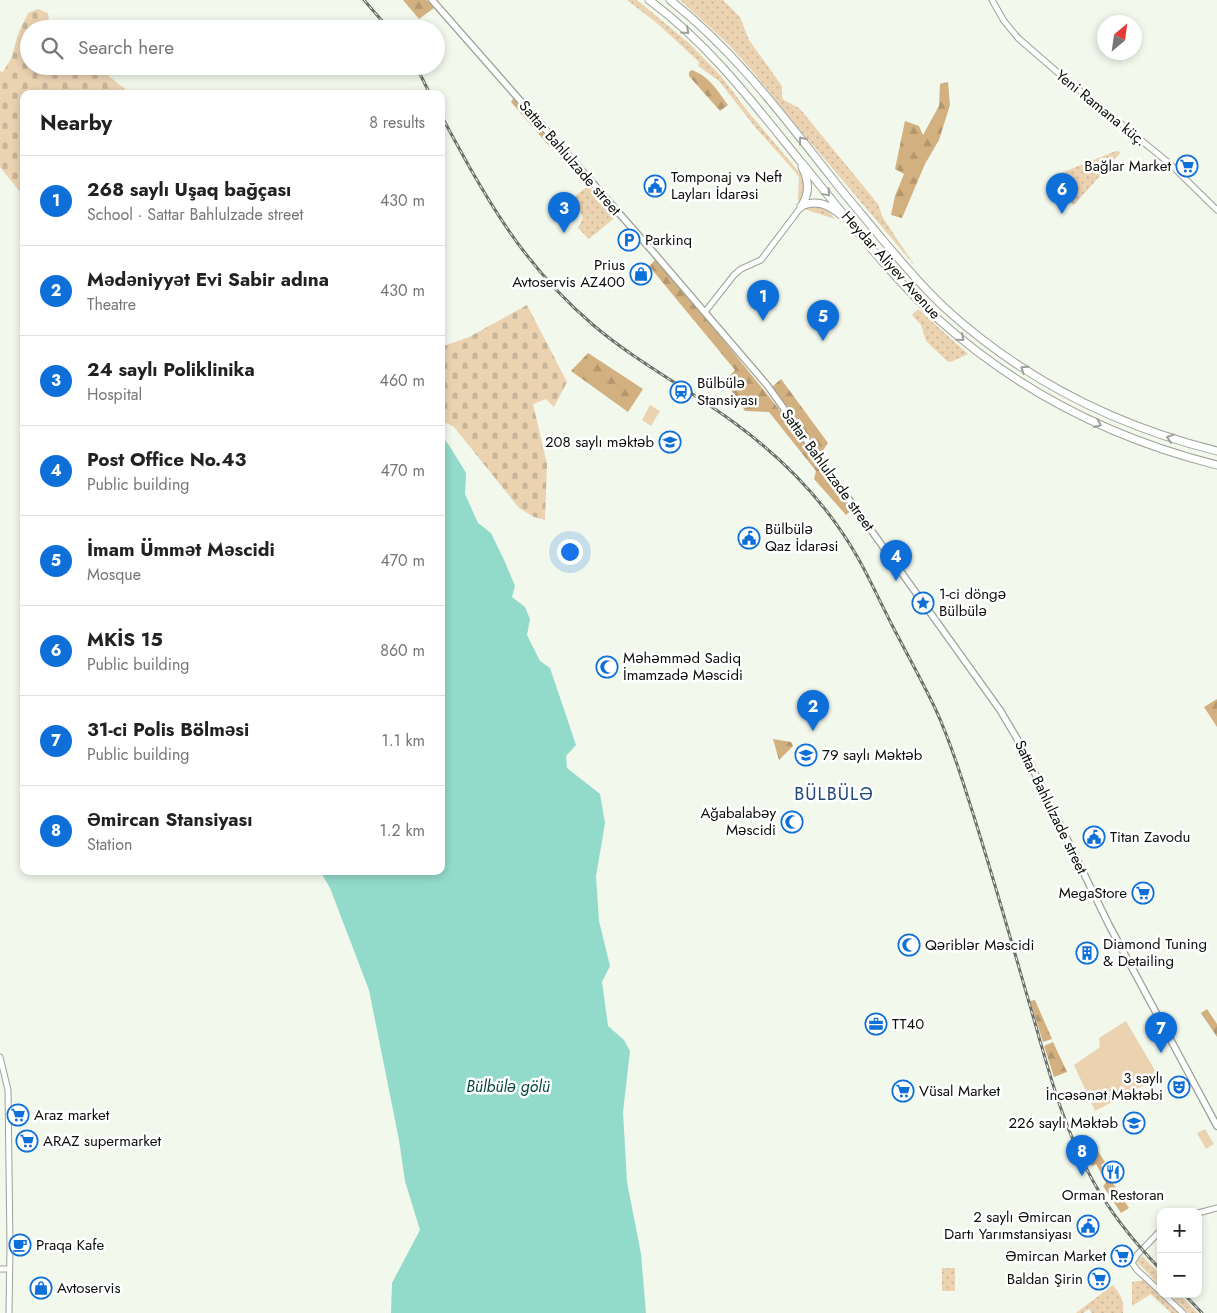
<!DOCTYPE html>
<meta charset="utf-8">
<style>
:root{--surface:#fff;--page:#f6f6f6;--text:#222;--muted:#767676;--line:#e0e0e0;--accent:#0e6fd8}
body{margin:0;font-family:Jost,sans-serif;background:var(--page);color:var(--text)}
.controls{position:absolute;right:15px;bottom:15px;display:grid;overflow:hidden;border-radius:10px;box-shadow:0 2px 8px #0003}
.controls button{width:45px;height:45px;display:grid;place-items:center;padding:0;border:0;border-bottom:1px solid var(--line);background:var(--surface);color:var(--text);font:25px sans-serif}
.compass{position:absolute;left:1097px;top:15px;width:45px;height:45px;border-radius:50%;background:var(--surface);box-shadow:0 2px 8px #0003;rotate:29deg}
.you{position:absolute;left:569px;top:551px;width:18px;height:18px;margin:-12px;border:4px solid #fff;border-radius:50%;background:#1a73e8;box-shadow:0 0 0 8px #1a73e833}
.badge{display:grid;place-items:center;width:32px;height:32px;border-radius:50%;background:var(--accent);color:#fff;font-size:16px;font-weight:700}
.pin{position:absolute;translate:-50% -41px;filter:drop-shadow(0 1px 2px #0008)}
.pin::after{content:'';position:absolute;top:26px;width:18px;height:15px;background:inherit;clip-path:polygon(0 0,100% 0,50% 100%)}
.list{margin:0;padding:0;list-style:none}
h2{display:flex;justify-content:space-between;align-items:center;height:65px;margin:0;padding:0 20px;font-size:21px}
h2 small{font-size:16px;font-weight:400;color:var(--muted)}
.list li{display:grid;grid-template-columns:32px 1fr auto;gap:15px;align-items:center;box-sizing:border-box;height:90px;padding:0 20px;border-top:1px solid var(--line)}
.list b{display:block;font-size:19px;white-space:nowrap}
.list p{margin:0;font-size:16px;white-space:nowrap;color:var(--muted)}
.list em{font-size:16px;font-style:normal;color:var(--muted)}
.icon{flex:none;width:28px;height:28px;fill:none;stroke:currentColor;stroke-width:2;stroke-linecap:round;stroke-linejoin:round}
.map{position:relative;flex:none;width:1217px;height:1313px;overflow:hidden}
.search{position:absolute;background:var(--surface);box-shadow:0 2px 8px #0003;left:20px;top:20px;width:425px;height:55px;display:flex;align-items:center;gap:12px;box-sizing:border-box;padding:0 18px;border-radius:28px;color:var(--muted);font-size:19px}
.panel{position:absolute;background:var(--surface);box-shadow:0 2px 8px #0003;left:20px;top:90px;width:425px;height:785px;border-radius:10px}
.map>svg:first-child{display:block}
.grass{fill:url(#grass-dots)}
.forest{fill:url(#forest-firs)}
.cemetery{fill:url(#cemetery-stones)}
.garden{fill:#ebd3b2}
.water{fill:#92daca}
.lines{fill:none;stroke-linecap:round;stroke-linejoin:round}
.tertiary-casing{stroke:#9da298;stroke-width:7}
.secondary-casing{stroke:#9da298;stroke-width:8}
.motorway-casing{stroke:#9da298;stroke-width:9}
.tertiary{stroke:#fff;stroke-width:5}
.secondary{stroke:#fff;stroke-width:5.5}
.motorway{stroke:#fff;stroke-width:7}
.rail-casing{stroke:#6d7069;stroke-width:3}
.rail{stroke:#fff;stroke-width:1;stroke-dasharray:4;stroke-linecap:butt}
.oneway{stroke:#9e9f9d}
.labels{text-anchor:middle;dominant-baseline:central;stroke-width:5;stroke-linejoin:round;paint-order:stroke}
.street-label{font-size:15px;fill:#0c0e0a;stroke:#fff}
.poi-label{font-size:15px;fill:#0c0e0a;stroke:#fff;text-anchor:start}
.water-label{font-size:16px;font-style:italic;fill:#04473c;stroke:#fff}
.quarter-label{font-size:18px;letter-spacing:1px;fill:#1e487c;stroke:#fff}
</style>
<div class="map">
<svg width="1217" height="1313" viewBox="0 0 1217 1313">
<defs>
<pattern id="grass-dots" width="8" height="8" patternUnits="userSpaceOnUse" patternTransform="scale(1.25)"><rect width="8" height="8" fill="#ebd3b2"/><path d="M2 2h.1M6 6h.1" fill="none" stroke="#c8b498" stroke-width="1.8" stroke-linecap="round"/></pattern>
<pattern id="forest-firs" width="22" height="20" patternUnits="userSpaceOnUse" patternTransform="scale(1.25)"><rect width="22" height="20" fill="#d2b080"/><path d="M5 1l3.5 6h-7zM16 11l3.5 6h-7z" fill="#b3966d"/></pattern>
<pattern id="cemetery-stones" width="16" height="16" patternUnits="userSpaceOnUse" patternTransform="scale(1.25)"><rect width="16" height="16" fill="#ebd3b2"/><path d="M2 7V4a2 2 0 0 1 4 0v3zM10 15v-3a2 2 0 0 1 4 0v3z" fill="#c8b498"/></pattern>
</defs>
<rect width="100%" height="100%" fill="#f2f8ec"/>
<path class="grass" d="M627,0H637L690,44L720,75L750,114L804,178C807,186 804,195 800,202L798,199L799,177L796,173L755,127L719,81L698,66L699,62L658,24Z
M680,0H723L740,17L749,40L782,86V98C788,104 795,104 801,110L878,204L883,218L915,266L789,117L755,74L728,44Z
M1116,151L1121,152L1074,205L1055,186L1051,177Z
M589,185L617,216L589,239L578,228L583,218L574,197Z
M815,205L827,209L835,219L804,209Z
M918,309L968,354L951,362L947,361L926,341L921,325L912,315Z
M1142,1256L1161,1275V1287L1136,1261Z
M942,1268H955V1291H942Z
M1145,1280L1179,1313H1171L1151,1294L1132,1306V1282Z
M1113,1285C1121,1295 1124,1300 1123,1313H1092L1089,1309L1083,1313H1076Z
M1169,1294H1179L1198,1313H1188Z"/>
<path class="forest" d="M403,0H427L434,8L419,19Z
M692,70C710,77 717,90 728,105L720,111L689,76V72Z
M948,82L950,105L939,140L925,164L902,218L891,215L895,196L904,174L895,169L905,121L919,126L923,135L939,106L940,84Z
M514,97L554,145L550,147L511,102Z
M656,259L709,322L786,418L852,510L846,515L814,479L816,471L769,412L745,411L725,381L735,370L649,266Z
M588,353L643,389L628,412L571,371Z
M781,379L828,443L821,453L772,387Z
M1217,699V727L1204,707Z
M773,739L791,742L793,746L779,760Z
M1035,1000L1052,1039L1043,1042L1030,1001Z
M1207,1009L1217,1024V1037L1201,1013Z
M1053,1042L1067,1072L1054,1077L1044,1046Z
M1087,1135L1105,1162L1101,1165L1129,1208L1121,1213L1103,1186L1106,1183L1096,1164L1092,1166L1079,1138Z"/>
<path class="cemetery" d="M38,9L48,13L50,29H29V66H92L105,73L131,94H24V197L0,167V71L3,72L11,59L19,32L28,13Z
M527,305L567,382L554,407L546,399L533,404L547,464L545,520L534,517L519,508L454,427L441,420V347L469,337Z"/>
<path class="garden" d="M650,405L660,411L651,426L642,420Z
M1126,1021L1156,1072L1152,1074L1154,1080L1095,1111L1074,1065L1100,1047L1099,1038Z
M1205,1129L1214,1144L1206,1149L1197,1133Z"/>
<path class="water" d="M441,436L449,445L466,473L465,494L478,523L491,533L505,562L515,586L512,597L525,607L530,619L527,635L540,661L550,668L576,745L566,756L567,768L600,794L605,823L596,876L599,921L610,966L602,982L608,1026L624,1040L630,1051L623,1112L627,1182L641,1254L646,1313H391L392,1283L420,1230L405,1181L399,1140L369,990L330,888L320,871H441Z"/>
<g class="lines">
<g class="tertiary-casing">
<path id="tertiary" d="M992,0L1004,21L1018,38L1056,71L1169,163L1217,210
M705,312L734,275L741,269L761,260L801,207
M0,1057L8,1090L10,1247L9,1313
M1198,1213L1217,1208
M1161,1230L1137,1255L1132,1263L1137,1270L1161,1292
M0,1269H9
M1163,1294L1183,1313"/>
</g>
<g class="secondary-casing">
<path id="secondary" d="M432,0L654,253L767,385L1000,710L1022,747L1109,925L1217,1126"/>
</g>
<g class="motorway-casing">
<path id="motorway" d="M649,0C710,45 754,104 801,162C844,214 888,274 938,319C1018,391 1113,439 1217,465
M670,0C734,50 782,115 832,178C848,199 866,219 882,239C902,263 923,288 946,309C1023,379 1116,426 1217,451
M801,206C817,199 829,205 841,215
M801,207C810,193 809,181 802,167"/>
</g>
<use href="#tertiary" class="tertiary"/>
<use href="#secondary" class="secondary"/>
<use href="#motorway" class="motorway"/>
<g class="rail-casing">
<path id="rail" d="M364,0L389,29
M416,66L430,94
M441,115C484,195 521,263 592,324C636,362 689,389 736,424C786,461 828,505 858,558C871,581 881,604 893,627C907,654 922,681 935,708C949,738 959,769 969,801C992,872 1012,944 1033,1016C1049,1072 1064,1130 1093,1181C1111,1214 1135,1243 1161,1270
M1184,1294L1202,1313"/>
</g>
<use href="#rail" class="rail"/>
</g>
<defs><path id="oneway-chevron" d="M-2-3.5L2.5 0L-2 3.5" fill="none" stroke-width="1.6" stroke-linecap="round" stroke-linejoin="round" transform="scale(1.25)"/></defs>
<g class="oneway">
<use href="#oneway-chevron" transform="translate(686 31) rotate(42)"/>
<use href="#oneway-chevron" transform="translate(802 140) rotate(-128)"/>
<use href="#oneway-chevron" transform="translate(827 193) rotate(50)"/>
<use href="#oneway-chevron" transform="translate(961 338) rotate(40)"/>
<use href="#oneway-chevron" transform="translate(1024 369) rotate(-146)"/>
<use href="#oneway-chevron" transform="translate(1098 424) rotate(24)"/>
<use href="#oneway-chevron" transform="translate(1170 438) rotate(-162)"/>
</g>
<defs>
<g id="supermarket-ring" transform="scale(1.125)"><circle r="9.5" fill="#fff" stroke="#0e6fd8" stroke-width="1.5"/><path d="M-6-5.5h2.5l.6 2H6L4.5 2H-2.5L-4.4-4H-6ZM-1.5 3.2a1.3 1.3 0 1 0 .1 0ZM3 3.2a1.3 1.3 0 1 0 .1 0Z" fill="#0e6fd8"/></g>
<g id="civic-ring" transform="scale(1.125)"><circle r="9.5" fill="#fff" stroke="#0e6fd8" stroke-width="1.5"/><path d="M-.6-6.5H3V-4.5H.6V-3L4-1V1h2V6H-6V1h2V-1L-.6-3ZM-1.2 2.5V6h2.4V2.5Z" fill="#0e6fd8"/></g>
<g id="parking-ring" transform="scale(1.125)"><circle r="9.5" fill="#fff" stroke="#0e6fd8" stroke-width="1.5"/><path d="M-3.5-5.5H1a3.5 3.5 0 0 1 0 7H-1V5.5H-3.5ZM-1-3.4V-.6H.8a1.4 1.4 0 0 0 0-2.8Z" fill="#0e6fd8"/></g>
<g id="shop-ring" transform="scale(1.125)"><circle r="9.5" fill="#fff" stroke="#0e6fd8" stroke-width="1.5"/><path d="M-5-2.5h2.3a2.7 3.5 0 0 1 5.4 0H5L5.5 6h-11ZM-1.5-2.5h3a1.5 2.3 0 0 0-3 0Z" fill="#0e6fd8"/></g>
<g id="station-ring" transform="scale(1.125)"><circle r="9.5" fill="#fff" stroke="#0e6fd8" stroke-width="1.5"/><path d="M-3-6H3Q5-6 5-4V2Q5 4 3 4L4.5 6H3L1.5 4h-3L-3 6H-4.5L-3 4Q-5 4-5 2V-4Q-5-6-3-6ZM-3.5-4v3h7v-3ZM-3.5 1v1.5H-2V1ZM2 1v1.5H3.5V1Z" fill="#0e6fd8"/></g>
<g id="school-ring" transform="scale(1.125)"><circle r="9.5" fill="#fff" stroke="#0e6fd8" stroke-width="1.5"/><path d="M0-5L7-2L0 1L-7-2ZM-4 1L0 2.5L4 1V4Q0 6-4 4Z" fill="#0e6fd8"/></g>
<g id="sight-ring" transform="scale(1.125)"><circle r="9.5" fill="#fff" stroke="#0e6fd8" stroke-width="1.5"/><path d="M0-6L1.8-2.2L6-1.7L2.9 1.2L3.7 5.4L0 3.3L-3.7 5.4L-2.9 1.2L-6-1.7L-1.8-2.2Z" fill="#0e6fd8"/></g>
<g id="mosque-ring" transform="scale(1.125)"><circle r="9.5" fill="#fff" stroke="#0e6fd8" stroke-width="1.5"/><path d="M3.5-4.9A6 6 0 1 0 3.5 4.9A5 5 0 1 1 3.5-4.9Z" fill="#0e6fd8"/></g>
<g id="building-ring" transform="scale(1.125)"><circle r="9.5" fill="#fff" stroke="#0e6fd8" stroke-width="1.5"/><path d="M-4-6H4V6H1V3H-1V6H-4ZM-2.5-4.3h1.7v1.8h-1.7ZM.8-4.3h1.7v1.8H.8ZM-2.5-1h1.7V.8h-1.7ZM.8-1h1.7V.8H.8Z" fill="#0e6fd8"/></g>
<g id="office-ring" transform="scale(1.125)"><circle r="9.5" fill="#fff" stroke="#0e6fd8" stroke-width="1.5"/><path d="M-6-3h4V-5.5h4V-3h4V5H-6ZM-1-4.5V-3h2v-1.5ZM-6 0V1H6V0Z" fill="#0e6fd8"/></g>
<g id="theatre-ring" transform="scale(1.125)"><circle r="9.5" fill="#fff" stroke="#0e6fd8" stroke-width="1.5"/><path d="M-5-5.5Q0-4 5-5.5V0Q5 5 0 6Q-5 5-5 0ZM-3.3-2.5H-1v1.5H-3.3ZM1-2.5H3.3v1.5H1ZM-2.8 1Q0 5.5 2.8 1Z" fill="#0e6fd8"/></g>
<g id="restaurant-ring" transform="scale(1.125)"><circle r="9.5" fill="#fff" stroke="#0e6fd8" stroke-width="1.5"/><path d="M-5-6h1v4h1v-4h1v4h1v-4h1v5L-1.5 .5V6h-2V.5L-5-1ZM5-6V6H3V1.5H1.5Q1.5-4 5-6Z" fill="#0e6fd8"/></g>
<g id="cafe-ring" transform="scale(1.125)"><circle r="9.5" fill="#fff" stroke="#0e6fd8" stroke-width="1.5"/><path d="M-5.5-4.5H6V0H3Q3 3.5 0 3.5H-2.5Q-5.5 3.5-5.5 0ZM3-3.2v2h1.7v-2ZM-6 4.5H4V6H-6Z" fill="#0e6fd8"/></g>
</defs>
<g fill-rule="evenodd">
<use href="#supermarket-ring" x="1187" y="166"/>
<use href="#civic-ring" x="655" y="186"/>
<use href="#parking-ring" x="629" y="240"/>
<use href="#shop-ring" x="641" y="274"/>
<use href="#station-ring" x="681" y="392"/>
<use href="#school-ring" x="670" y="442"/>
<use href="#civic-ring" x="749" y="538"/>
<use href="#sight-ring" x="923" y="603"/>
<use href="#mosque-ring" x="607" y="667"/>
<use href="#school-ring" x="806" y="755"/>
<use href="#mosque-ring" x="792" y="822"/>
<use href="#civic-ring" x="1094" y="837"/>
<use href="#supermarket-ring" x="1143" y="893"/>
<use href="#mosque-ring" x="909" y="945"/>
<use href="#building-ring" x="1087" y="953"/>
<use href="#office-ring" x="876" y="1024"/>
<use href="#theatre-ring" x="1179" y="1087"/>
<use href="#supermarket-ring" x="903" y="1091"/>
<use href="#supermarket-ring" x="18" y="1115"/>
<use href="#school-ring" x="1134" y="1123"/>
<use href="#supermarket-ring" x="27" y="1141"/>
<use href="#restaurant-ring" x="1113" y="1172"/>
<use href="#civic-ring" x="1088" y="1226"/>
<use href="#cafe-ring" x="20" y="1245"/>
<use href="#supermarket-ring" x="1122" y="1256"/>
<use href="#supermarket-ring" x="1099" y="1279"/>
<use href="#shop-ring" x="41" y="1288"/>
</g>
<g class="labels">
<g class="street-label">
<text transform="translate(1101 108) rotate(39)">Yeni Ramana küç.</text>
<text transform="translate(570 158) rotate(49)">Sattar Bahlulzade street</text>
<text transform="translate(891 265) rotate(48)">Heydar Aliyev Avenue</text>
<text transform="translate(828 470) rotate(54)">Sattar Bahlulzade street</text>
<text transform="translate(1051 807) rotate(64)">Sattar Bahlulzade street</text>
</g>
<g class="poi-label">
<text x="1171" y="166" text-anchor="end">Bağlar Market</text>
<text x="671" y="177">Tomponaj vэ Neft<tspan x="671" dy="17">Layları İdarəsi</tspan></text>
<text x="645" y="240">Parkinq</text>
<text x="625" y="265" text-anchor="end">Prius<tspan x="625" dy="17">Avtoservis AZ400</tspan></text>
<text x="697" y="383">Bülbülə<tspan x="697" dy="17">Stansiyası</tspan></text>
<text x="654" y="442" text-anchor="end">208 saylı məktəb</text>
<text x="765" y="529">Bülbülə<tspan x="765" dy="17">Qaz İdarəsi</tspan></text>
<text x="939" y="594">1-ci döngə<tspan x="939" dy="17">Bülbülə</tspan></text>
<text x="623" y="658">Məhəmməd Sadiq<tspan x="623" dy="17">İmamzadə Məscidi</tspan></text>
<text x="822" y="755">79 saylı Məktəb</text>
<text x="776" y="813" text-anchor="end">Ağabalabəy<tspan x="776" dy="17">Məscidi</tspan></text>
<text x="1110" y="837">Titan Zavodu</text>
<text x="1127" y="893" text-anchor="end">MegaStore</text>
<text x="1103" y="944">Diamond Tuning<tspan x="1103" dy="17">&amp; Detailing</tspan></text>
<text x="925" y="945">Qəriblər Məscidi</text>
<text x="892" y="1024">TT40</text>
<text x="1163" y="1078" text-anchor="end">3 saylı<tspan x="1163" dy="17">İncəsənət Məktəbi</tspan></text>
<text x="919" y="1091">Vüsal Market</text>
<text x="34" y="1115">Araz market</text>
<text x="1118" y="1123" text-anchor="end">226 saylı Məktəb</text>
<text x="43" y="1141">ARAZ supermarket</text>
<text x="1113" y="1195" text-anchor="middle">Orman Restoran</text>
<text x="1072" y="1217" text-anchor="end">2 saylı Əmircan<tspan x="1072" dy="17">Dartı Yarımstansiyası</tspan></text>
<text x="36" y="1245">Praqa Kafe</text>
<text x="1106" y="1256" text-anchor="end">Əmircan Market</text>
<text x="1083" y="1279" text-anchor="end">Baldan Şirin</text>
<text x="57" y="1288">Avtoservis</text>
</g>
<g class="water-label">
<text x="508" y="1086">Bülbülə gölü</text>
</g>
<g class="quarter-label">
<text x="834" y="794">BÜLBÜLƏ</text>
</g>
</g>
</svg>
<div class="controls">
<button>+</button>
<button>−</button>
</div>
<svg class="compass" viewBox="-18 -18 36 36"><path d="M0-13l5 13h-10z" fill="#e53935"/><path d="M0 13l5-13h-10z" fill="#767676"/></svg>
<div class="you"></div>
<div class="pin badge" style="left:763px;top:321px">1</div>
<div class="pin badge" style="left:813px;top:731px">2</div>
<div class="pin badge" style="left:564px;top:233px">3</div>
<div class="pin badge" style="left:896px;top:581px">4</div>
<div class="pin badge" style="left:823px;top:341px">5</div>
<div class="pin badge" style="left:1062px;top:214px">6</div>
<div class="pin badge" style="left:1161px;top:1053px">7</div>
<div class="pin badge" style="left:1082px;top:1176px">8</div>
<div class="search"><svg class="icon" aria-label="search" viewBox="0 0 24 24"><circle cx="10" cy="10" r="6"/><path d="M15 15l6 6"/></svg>Search here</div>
<section class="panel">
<h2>Nearby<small>8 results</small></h2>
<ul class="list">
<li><span class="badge">1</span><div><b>268 saylı Uşaq bağçası</b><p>School · Sattar Bahlulzade street</p></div><em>430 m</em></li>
<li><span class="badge">2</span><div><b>Mədəniyyət Evi Sabir adına</b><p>Theatre</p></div><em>430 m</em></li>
<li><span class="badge">3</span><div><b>24 saylı Poliklinika</b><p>Hospital</p></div><em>460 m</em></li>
<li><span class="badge">4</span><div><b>Post Office No.43</b><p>Public building</p></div><em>470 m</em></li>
<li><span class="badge">5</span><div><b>İmam Ümmət Məscidi</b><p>Mosque</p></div><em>470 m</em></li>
<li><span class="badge">6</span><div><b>MKİS 15</b><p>Public building</p></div><em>860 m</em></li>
<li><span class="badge">7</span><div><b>31-ci Polis Bölməsi</b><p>Public building</p></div><em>1.1 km</em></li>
<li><span class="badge">8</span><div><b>Əmircan Stansiyası</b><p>Station</p></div><em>1.2 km</em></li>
</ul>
</section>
</div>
